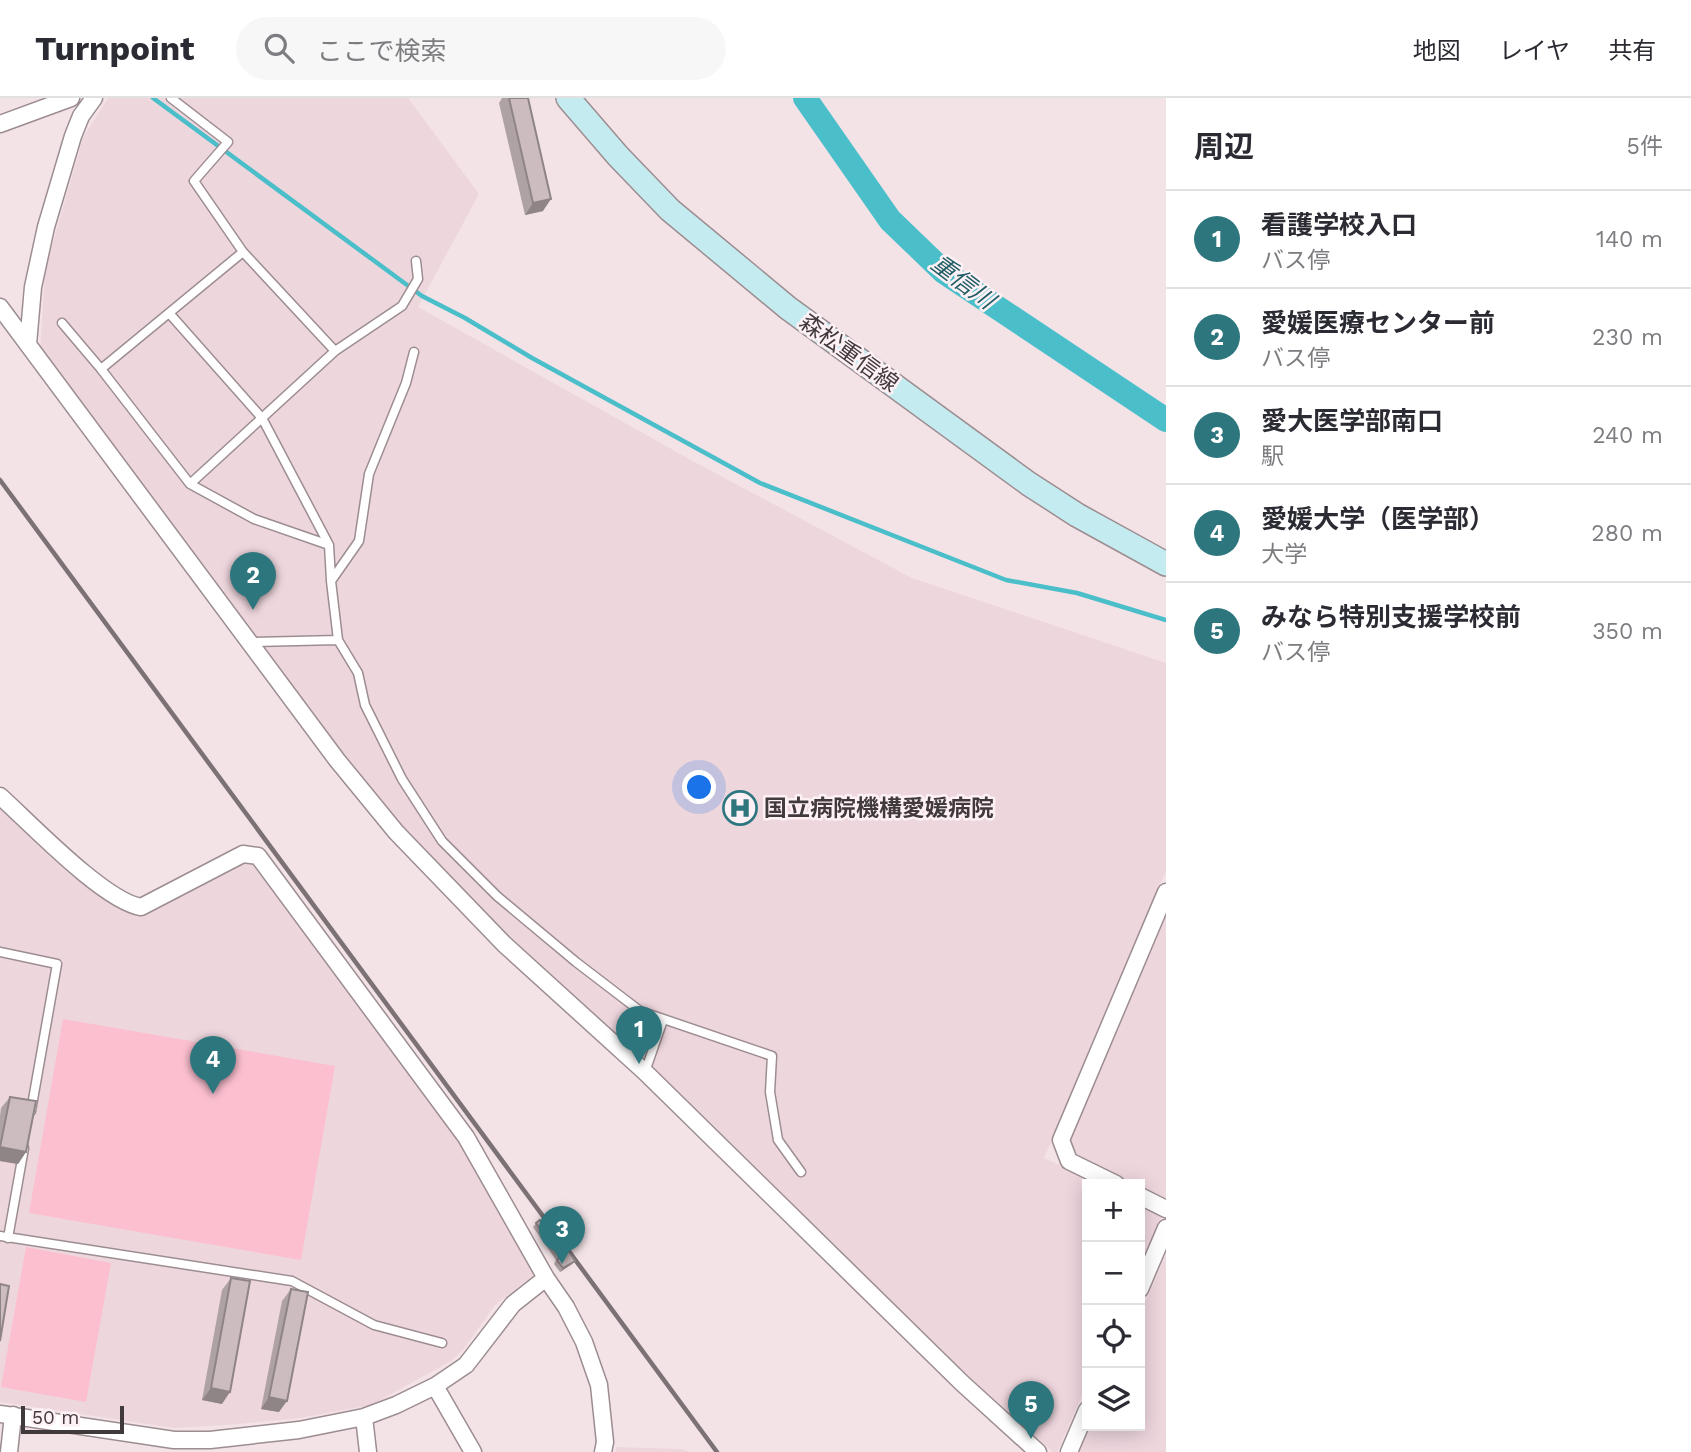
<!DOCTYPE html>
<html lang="ja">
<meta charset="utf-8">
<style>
:root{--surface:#fff;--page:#f7f7f7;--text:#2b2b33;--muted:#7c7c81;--line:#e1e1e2;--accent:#2d767d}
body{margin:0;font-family:"Work Sans","Noto Sans JP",sans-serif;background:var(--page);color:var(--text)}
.controls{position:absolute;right:21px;bottom:21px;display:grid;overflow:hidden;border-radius:0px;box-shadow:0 4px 18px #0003}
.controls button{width:63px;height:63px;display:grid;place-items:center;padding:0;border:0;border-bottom:2px solid var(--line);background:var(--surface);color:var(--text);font:35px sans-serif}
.scale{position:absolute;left:21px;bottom:18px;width:103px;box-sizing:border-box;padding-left:7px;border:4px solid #413a3c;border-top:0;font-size:19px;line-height:24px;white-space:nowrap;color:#413a3c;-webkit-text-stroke:5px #fef1f5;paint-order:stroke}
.you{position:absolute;left:700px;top:690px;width:24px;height:24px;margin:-18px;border:5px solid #fff;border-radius:50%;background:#1a73e8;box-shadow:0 0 0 10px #1a73e833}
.badge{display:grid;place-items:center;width:46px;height:46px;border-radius:50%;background:var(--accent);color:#fff;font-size:23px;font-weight:700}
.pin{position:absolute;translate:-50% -58px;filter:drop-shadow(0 2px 4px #0008)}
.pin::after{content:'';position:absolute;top:37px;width:24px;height:21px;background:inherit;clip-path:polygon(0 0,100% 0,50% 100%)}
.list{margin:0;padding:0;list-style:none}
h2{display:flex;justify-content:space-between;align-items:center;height:91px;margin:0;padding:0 28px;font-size:30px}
h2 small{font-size:23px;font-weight:400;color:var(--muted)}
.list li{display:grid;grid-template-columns:46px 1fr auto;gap:21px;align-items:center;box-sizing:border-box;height:98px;padding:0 28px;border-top:2px solid var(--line)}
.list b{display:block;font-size:26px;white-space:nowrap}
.list p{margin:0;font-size:23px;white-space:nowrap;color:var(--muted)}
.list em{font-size:23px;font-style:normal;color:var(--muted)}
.icon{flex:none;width:38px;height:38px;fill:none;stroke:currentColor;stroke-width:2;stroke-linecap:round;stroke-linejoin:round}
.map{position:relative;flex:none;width:1166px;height:1354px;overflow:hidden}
header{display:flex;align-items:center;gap:42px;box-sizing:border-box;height:98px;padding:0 35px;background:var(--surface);border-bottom:2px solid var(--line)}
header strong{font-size:33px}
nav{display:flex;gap:38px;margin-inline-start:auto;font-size:24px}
.search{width:490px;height:63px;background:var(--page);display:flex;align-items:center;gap:18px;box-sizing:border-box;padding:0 24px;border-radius:38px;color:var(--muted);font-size:26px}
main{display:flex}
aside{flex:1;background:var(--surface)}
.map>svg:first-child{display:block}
.built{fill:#eed6dd}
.green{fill:#fcbfd0}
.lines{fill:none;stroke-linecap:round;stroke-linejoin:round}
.stream{stroke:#4abec9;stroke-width:4.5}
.river{stroke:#4abec9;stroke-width:24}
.lane-casing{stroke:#9c8d91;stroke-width:11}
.street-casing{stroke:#9c8d91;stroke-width:19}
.secondary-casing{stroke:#9c8d91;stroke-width:26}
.lane{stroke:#fff;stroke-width:8}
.street{stroke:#fff;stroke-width:16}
.secondary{stroke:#c4ecf0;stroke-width:23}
.rail{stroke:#7c7275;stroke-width:4.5}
.wall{fill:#afa2a5}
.shaded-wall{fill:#8f8486}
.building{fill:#ccbcc0;stroke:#8f8486;stroke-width:2}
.labels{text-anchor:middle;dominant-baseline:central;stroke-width:5;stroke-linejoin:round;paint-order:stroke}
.street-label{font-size:23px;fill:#413a3c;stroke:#fef1f5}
.poi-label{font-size:23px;font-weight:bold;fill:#413a3c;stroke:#fef1f5;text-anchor:start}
.water-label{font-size:24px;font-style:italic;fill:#205f65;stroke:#fef1f5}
</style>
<header>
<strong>Turnpoint</strong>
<div class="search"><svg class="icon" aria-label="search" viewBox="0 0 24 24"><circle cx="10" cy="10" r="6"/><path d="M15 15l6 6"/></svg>ここで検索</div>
<nav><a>地図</a><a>レイヤ</a><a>共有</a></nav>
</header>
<main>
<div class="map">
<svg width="1166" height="1354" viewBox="0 0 1166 1354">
<rect width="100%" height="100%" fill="#f3e3e7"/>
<path class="built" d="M108,0H408L479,96L418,209L691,362L912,480L1166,565V773L1044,1060L1099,1086H1087V1286L1057,1354H1053L953,1264L724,1042L508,840L402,732L347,667L40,253L45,172L83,40Z
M0,706L60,765L126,812L140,818L243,761L257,767L461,1043L538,1173L495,1207L463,1252L451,1263L371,1307L300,1320L228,1327L174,1330L0,1304Z
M1166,810V1101L1140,1088V1086H1135L1073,1057L1067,1043Z
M1140,1106L1163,1117L1140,1169Z
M1166,1157V1354H1078L1089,1328H1140V1215Z
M616,1349L682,1351L689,1354H616Z"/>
<path class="green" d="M63,921L335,968L301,1162L29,1115Z
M26,1149L111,1165L86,1304L1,1289Z"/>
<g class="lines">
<path class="stream" d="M153,0L422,198L465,220L532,260L760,385L1006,482L1077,495L1166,522"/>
<path class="river" d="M805,0L890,122L944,174L1166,322"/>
<g class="lane-casing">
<path id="lane" d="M171,0L228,44L194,83L243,154L335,253
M169,215L262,320L329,447L331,482
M62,225L101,271L190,386L335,253L402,208L418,181L416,163
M414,254L406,285L369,376L359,443L331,483L338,542L358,575L365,607L402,681L442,743L497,798L576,864L640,913L772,958L770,994L778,1042L801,1074
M101,271L243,154
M190,386L254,421L329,447
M250,544L338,542
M0,854L57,866L31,1013
M645,974L663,922
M0,1138L292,1183L374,1227L442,1245
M8,1140L24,1050"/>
</g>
<g class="street-casing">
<path id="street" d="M0,26L71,0
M0,209L337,662L396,734L504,846L645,974L962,1285L1038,1354
M28,246L33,189L46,129L73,38L81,18L94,0
M0,698C30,725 104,803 141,809L243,756L258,758L466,1039L546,1180L566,1209L584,1244L599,1287L605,1344L603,1354
M1116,1086L1069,1063L1061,1042L1166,794
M1140,1098L1166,1111
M1140,1191L1166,1130
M435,1288L473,1354
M0,1316L174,1342H210L299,1332L364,1319L396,1307L435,1288L466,1267L513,1206L546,1180
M364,1319L368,1354
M9,1354L13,1317
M1069,1354L1087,1312"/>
</g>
<g class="secondary-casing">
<path id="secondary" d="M568,0L618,58L670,112L788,210L1029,386L1077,417L1166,466"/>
</g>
<use href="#lane" class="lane"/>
<use href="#street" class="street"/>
<use href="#secondary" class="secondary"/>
<path class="rail" d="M0,382L717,1354"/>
</g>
<path class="wall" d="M502,0H528L543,113L525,117L499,5Z
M10,999L26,1054L18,1066L0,1063V1018L1,1010Z
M536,1125L564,1157L572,1166L560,1174L554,1166L556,1162L533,1129Z
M231,1180L222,1306L202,1302L222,1192Z
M291,1191L279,1314L261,1311L282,1203Z"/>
<path class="shaded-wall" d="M551,101L543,113L525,117L533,105Z
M0,1049L26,1054L18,1066L0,1063Z
M575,1163L572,1166L560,1174L563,1170Z
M211,1290L230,1294L222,1306L202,1302Z
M269,1299L287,1303L279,1314L261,1311Z"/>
<path class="building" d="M509,0H528L551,101L533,105Z
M10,999L36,1003L26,1054L0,1049Z
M540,1122L564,1157L569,1153L575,1163L563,1170L557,1162L560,1159L536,1125Z
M231,1180L250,1183L230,1294L211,1290Z
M0,1186L9,1188L0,1243Z
M291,1191L308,1194L287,1303L269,1299Z"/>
<defs>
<g id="hospital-ring" transform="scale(1.75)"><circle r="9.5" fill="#fef1f5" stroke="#2d767d" stroke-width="1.5"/><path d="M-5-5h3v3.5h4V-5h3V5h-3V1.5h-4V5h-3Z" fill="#2d767d"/></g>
</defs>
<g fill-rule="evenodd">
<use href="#hospital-ring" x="740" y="710"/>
</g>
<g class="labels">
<g class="street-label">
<text transform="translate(849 255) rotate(36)">森松重信線</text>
</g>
<g class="poi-label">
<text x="764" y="710">国立病院機構愛媛病院</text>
</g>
<g class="water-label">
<text transform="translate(963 184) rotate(37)">重信川</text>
</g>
</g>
</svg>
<div class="controls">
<button>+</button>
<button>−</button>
<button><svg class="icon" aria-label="locate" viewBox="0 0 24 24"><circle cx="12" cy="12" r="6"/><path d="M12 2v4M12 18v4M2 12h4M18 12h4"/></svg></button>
<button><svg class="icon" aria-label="layers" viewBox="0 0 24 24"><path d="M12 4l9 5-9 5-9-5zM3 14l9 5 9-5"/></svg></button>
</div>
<div class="scale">50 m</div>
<div class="you"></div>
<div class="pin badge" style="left:639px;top:966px">1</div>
<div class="pin badge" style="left:253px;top:512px">2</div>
<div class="pin badge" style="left:562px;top:1166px">3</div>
<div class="pin badge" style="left:213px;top:996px">4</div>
<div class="pin badge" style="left:1031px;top:1341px">5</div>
</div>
<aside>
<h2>周辺<small>5件</small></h2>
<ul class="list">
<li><span class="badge">1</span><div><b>看護学校入口</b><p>バス停</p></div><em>140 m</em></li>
<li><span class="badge">2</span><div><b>愛媛医療センター前</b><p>バス停</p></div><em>230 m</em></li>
<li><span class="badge">3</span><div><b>愛大医学部南口</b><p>駅</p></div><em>240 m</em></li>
<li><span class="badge">4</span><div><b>愛媛大学（医学部）</b><p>大学</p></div><em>280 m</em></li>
<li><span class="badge">5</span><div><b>みなら特別支援学校前</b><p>バス停</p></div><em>350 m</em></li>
</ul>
</aside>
</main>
